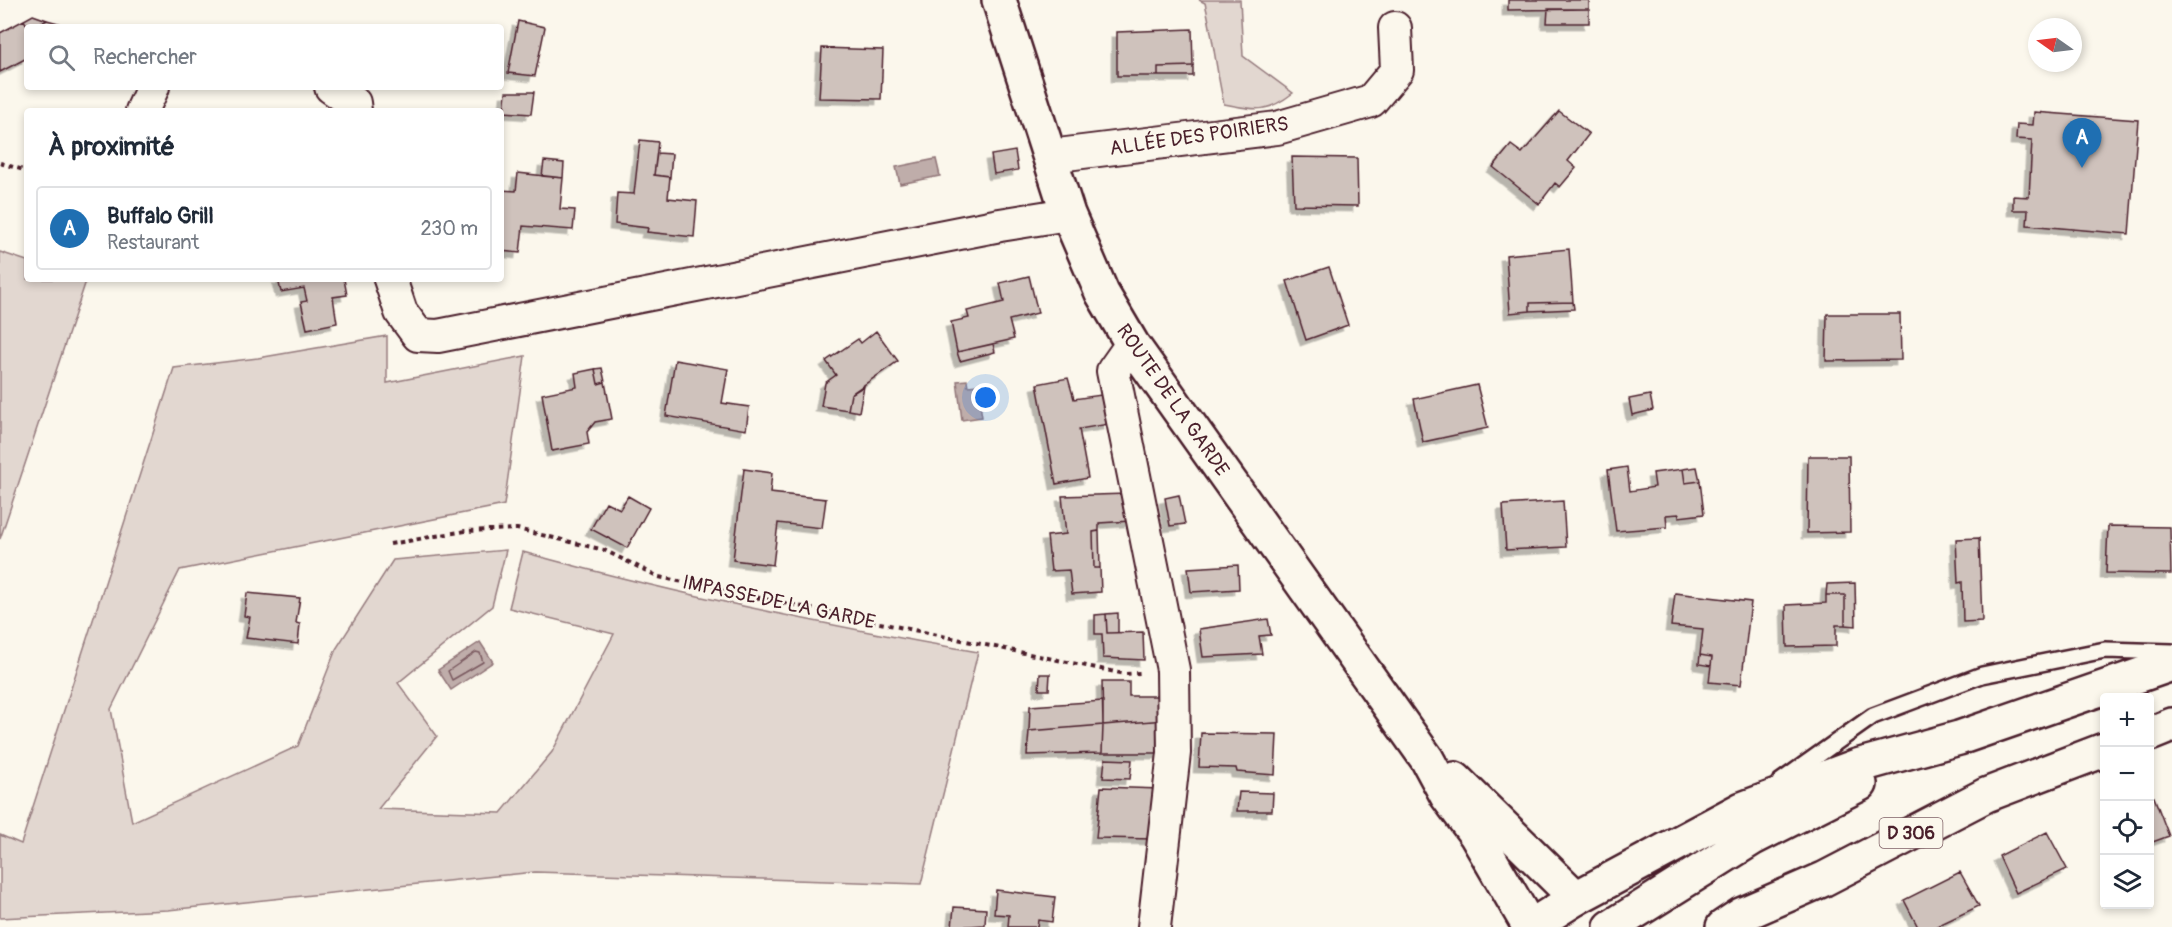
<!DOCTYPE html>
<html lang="fr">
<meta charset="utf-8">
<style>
:root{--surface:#fff;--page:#f6f6f7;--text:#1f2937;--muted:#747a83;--line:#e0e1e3;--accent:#1f6fb2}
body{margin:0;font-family:Pangolin,sans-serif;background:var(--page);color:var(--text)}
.controls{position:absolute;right:18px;bottom:18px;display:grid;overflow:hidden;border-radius:6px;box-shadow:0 3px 9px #0003}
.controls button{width:54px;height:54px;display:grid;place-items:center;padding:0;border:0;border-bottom:2px solid var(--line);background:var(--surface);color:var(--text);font:30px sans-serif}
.compass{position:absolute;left:2028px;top:18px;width:54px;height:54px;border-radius:50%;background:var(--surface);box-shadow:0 3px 9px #0003;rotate:284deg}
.you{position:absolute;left:986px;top:398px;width:21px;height:21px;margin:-15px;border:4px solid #fff;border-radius:50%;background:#1a73e8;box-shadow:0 0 0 9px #1a73e833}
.badge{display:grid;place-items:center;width:39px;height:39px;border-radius:50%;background:var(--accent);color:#fff;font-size:20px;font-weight:700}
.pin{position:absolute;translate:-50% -50px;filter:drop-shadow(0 2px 3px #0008)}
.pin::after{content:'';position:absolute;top:32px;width:21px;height:18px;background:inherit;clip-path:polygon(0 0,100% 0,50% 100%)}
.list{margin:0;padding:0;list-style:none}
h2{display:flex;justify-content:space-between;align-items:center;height:78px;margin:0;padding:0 24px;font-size:26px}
h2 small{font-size:20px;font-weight:400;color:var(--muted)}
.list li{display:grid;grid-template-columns:39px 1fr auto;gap:18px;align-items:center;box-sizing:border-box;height:84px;margin:0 12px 12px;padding:0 12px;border:2px solid var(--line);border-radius:6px}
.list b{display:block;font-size:22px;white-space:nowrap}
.list p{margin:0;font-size:20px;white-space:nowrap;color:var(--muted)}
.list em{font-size:20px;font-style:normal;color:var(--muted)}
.icon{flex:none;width:33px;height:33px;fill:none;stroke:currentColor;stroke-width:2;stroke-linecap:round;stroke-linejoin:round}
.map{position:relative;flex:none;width:2172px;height:927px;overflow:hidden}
.search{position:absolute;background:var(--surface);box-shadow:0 3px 9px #0003;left:24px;top:24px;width:480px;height:66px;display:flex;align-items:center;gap:15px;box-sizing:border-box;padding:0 21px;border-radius:6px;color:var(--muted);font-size:22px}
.panel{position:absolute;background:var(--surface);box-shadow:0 3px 9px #0003;left:24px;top:108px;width:480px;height:174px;border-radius:6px}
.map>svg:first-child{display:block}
.green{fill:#e2d7d0;stroke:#967b7e;stroke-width:1.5}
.water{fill:#bfadaa;stroke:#907477;stroke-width:1.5}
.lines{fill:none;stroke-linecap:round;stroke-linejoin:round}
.shore{stroke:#79585e;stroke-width:1.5}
.building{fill:#cfc2bc;stroke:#4a1f2b;stroke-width:1.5;filter:url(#shadow)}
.service-casing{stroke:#4a1f2b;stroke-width:20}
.minor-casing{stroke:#4a1f2b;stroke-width:36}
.tertiary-casing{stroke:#4a1f2b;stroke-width:38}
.primary-casing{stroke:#4a1f2b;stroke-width:38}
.motorway-casing{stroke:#4a1f2b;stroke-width:38}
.path{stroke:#4a1f2b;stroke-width:4;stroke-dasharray:4.5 4.5;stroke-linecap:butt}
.service{stroke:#fbf7ec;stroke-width:15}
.minor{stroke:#fbf7ec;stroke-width:32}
.tertiary{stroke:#fbf7ec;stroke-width:33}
.primary{stroke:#fbf7ec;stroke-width:33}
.motorway{stroke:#fbf7ec;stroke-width:33}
.labels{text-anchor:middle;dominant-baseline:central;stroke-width:5;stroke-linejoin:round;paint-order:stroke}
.shield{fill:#fbf7ec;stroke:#7f6065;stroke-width:1.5}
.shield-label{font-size:18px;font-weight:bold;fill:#4a1f2b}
.street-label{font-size:20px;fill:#4a1f2b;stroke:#fbf7ec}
</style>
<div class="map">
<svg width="2172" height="927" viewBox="0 0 2172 927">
<defs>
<filter id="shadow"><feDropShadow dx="-5.5" dy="5.5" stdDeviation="0" flood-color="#0004"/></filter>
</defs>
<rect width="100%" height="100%" fill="#fbf7ec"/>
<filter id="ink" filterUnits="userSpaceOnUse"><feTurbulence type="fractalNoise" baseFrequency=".0167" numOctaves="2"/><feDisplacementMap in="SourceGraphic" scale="12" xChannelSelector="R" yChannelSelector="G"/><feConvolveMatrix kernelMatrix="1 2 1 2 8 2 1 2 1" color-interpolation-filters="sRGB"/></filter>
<g filter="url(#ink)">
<path class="green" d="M1199,0H1240L1243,56L1293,93C1266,114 1256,110 1224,104C1216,70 1213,36 1205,3Z
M0,252L27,261V279H79L86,281L0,539Z
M387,336V383L525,356L504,505L180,570L111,709L132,822L298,746L336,649L393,560L506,550L492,606L398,683L437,736L378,809L501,813L552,752L614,634L509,608L523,552C674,594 824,625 978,652L921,884L535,872L168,910L0,918V835L21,844L174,368L258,358Z"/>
<path class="water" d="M936,159L940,176L900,184L896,167Z
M967,380L968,386L977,385L982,417L962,420L957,381Z
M480,642L493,662L451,690L438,670Z"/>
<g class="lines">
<path class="shore" d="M476,652L480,653L483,662L452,680L448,671Z"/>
</g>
<path class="building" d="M1508,0H1589V9L1508,10Z
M1548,9H1589V23H1547Z
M33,15L47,20L34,27H28L24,20Z
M24,20L28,27L27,58L0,72V33Z
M47,20L73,27H34Z
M518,21L545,27L535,76L508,73Z
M1192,29L1193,66L1158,67V76H1117V32Z
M822,48L883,50L881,99L819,98Z
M1193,66V76H1158V67Z
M506,92H534L531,114L504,112Z
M1559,111L1589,134L1568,161L1576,168L1560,187L1555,183L1539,204L1493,167L1511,145L1522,153Z
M2034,112L2138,120L2129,234L2027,225L2028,210H2013V196L2029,197L2032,140L2016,139L2017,124L2033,125Z
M640,140L658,142L654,175L670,177L668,198L697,201L694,237L647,232L648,228L615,224L617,193L634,194Z
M1015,151L1018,170L994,174L991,155Z
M657,153L672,154L670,177L654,175Z
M1292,157L1357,158L1358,206L1294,205Z
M544,161L564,163L563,178L542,176Z
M518,173L563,178L560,209L575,210L573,230L523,226L520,253L501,251V190L516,191Z
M1569,249L1573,302L1530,303V311L1510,313L1506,255Z
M1329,267L1348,325L1306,340L1287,281Z
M1029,276L1038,313L1009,320L1014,339L957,352L951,322L969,318L967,311L1004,302L1000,283Z
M278,279H344L347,295L333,297L337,323L307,329L301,302L307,301L304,288L281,292Z
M1573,302L1574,309L1530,311V303Z
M1827,314H1900L1901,360L1826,361Z
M876,331L898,361L851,394L848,410L821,406L825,383L836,375L826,361L858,339L861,343Z
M993,344L995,352L960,361L957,352Z
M675,360L728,369L722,403L749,407L746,430L666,416Z
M602,368L605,382L598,384L595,369Z
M595,369L598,384L605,382L612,419L595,422L587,432L589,444L552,451L542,394L577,387L575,373Z
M1068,378L1074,399L1101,395L1109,424L1079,429L1088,478L1056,484L1037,384Z
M1477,385L1488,428L1423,442L1414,399Z
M864,386L859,412L848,410L851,394Z
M1650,395L1653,410L1632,415L1629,399Z
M1808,456H1849L1850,532L1807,533Z
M1627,467L1630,491L1655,487L1653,473L1683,469L1685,483L1700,481L1704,514L1679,517V514L1666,515L1667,527L1616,531L1608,470Z
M1697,467L1700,481L1685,483L1683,469Z
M744,469L772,473L770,493L826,499L822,528L778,523L773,565L733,560Z
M1127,494L1131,521L1099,523V531L1093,532L1094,568H1100L1101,592L1072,594L1069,570L1051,571L1047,536L1066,534L1062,496Z
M1179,495L1185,524L1170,526L1165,498Z
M628,496L649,508L627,548L591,529L606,502L620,509Z
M1563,501L1566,547L1506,550L1503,505Z
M2108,526L2170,527L2171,574L2106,573Z
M1099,531L1100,568H1094L1093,532Z
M1979,538L1982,621L1963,622L1962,582L1958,583L1956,539Z
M1238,565L1239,589L1191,592L1188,568Z
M1855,583L1856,626L1845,625V595H1826L1827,584Z
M247,593L300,598L296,623L300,624L298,644L246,638L250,617L244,616Z
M1675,593L1751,602L1741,685L1709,682L1712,657L1700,655L1703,629L1671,626Z
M1826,595H1845V625H1836V646L1787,647L1786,605L1826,603Z
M1118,613V633H1107L1106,614Z
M1106,614L1107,633L1143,632L1144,660L1103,658L1102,634H1095V615Z
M1268,619L1271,635L1259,636L1262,654L1203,657L1199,629Z
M1700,655L1712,657L1711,666L1699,664Z
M1040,674H1050L1049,690H1039Z
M1102,682H1129V696H1166L1165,720L1103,725Z
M1103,701V725L1029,731L1030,706Z
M1165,720L1163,753H1102L1103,725Z
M1103,725L1102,753L1027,755L1029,731Z
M1201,733L1277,734L1275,775L1237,772L1236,768L1199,767Z
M1105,759L1132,760L1130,779L1103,778Z
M1101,787L1160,789L1156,839L1096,838Z
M1239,792L1273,793L1272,811H1237Z
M2154,797L2169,836L2150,843V798Z
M2047,832L2067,869L2016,893L1999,856Z
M1960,872L1979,906L1935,927H1918L1904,900Z
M996,890L1055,897L1052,922L1038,920L1037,927H1008L1009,915L994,914Z
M954,907L986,909L985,925L952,927Z"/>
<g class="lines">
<g class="service-casing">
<path id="service" d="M1780,782L1873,716L1982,675L2105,650L2172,652"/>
</g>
<g class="minor-casing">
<path id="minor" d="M331,87L354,103L355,111
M142,111L153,87
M1050,156L1277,128L1371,101L1397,70L1395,28
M390,279L401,312L418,335L438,336L1000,225L1068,214
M1132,344L1113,371L1173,670L1174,753L1154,927"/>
</g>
<g class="tertiary-casing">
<path id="tertiary" d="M999,0L1068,214L1102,293L1132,344L1427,759L1447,796L1476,835L1529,926
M1455,779L1576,898"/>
</g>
<g class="primary-casing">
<path id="primary" d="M2150,734L2172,725
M1530,927L1576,898L1742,809L1857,766L1959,738L2172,664
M1611,927L1753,838L1860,784
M1723,927L1741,915L1824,879L1986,795L2104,750"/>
</g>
<g class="motorway-casing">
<path id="motorway" d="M1528,927L1529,926"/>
</g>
<path class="path" d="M0,163L27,171
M390,544L465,531L517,529L604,550L659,577L1125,674L1140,673"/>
<use href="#service" class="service"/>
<use href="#minor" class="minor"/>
<use href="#tertiary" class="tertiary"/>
<use href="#primary" class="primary"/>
<use href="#motorway" class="motorway"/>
</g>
</g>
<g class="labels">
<rect class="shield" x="1879.5" y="818" width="63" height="30" rx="4.5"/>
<g class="shield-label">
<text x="1911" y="833">D 306</text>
</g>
<g class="street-label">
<text transform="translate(1199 136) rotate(-8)">ALLÉE DES POIRIERS</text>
<text transform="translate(1173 400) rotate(55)">ROUTE DE LA GARDE</text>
<text transform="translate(779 602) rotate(12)">IMPASSE DE LA GARDE</text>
</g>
</g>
</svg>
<div class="controls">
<button>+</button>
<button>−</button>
<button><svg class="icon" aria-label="locate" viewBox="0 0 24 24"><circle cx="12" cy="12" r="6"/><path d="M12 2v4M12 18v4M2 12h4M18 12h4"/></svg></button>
<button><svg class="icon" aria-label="layers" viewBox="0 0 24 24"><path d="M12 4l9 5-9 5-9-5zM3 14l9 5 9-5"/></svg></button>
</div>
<svg class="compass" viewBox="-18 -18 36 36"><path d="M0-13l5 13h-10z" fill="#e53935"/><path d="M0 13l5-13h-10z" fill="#747a83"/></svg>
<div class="you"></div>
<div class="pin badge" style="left:2082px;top:168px">A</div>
<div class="search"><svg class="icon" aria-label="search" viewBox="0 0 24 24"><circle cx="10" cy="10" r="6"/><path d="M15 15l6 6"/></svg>Rechercher</div>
<section class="panel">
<h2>À proximité<small></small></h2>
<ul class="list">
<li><span class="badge">A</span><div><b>Buffalo Grill</b><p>Restaurant</p></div><em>230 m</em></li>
</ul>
</section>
</div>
